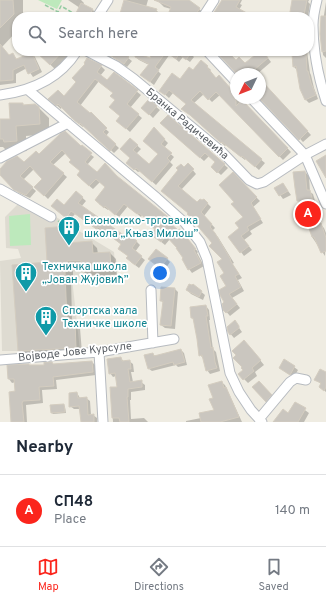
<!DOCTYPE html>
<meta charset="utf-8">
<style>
:root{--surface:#fff;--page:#f6f6f7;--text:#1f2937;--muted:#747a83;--line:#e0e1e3;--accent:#fb251c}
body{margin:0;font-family:Overpass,sans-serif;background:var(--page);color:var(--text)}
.compass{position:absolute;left:230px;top:68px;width:36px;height:36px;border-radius:50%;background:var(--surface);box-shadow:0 1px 3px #0004;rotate:227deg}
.you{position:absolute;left:160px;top:273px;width:14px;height:14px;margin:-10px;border:3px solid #fff;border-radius:50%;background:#1a73e8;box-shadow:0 0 0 6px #1a73e833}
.badge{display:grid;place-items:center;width:26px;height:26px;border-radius:50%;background:var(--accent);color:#fff;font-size:13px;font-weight:700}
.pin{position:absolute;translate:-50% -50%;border:2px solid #fff;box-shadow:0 1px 4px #0006}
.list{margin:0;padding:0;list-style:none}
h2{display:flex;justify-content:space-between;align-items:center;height:52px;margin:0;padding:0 16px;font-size:17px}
h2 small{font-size:13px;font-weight:400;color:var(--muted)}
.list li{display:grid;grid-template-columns:26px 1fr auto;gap:12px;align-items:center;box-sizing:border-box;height:72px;padding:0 16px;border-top:1px solid var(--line)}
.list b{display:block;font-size:15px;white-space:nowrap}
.list p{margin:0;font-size:13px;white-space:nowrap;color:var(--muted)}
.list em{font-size:13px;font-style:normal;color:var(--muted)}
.icon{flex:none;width:22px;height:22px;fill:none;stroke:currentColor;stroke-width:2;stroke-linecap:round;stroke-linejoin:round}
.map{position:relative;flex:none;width:326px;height:422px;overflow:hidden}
.search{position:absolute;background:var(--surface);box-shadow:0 1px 3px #0004;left:12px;right:12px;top:12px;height:44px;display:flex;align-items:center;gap:10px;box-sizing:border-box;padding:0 14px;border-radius:16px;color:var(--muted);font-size:15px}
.sheet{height:124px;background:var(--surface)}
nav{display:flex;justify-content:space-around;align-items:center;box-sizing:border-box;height:56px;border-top:1px solid var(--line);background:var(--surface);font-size:11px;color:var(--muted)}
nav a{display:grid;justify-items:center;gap:2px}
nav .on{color:var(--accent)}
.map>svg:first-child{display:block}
.education{fill:#dedbd1}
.green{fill:#bde9bc}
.shadow{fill:#0003}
.building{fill:#cac6bf;stroke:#d4cdc0}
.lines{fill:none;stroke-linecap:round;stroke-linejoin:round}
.minor-casing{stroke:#b7bbc0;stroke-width:11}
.path{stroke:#94cba2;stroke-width:1.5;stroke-dasharray:4 2;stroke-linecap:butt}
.minor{stroke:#fff;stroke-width:9}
.labels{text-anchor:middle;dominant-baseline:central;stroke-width:3.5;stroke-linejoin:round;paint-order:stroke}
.street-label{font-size:11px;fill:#5a5f65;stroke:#fff}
.culture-label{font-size:11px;fill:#0d838f;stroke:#fff;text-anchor:start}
</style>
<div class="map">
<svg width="326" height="422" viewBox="0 0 326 422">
<rect width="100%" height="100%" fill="#efece2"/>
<path class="education" d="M19,203L51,221L56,217L114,252L116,274L72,278L80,351H2L0,261L21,258L18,249L6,248L5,217Z"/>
<path class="green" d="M38,0H62L57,9Z
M30,214L31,245L10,246L9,216Z"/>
<path class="shadow" d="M0,0H23V17H17V31L2,47L9,56L13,54L17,60L32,54L35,57L42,72L33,77L27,68L16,74V83L0,85Z
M68,0H81L84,3L83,5L92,9L96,13L93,17H83L80,8Z
M126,0H148L146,7L156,10L160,14L159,17H117V14L120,15Z
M160,0H187L203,12L201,17H168L171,9L164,7L159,2Z
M222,0H242L240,4L242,5L239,10L251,17H237L235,16L234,17H230L220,5Z
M293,0H309L308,2L310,4L308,17H291Z
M326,2V58L323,55L321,34Z
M36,51H76L57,71Z
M99,51H119L132,61L127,67L111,56L110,57Z
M155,51H188L194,57L190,62L183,57L179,62L170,54L158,71L161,74L154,85L145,78L149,65L139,60L136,57L151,59Z
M216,51H233L230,55L236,61L245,64L265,54L271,62L257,74H238Z
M293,51H307L310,73L311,75L314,88L318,99L309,103L305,99L297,70L293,66Z
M88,59L101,66L105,70L100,76L107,81L114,73L141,95L130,108L142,118L130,132L121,124V117L114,111L116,100L114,93L99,81L80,106L109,132L106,136L119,148L114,153L84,125L83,127L75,121L62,107L61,109L53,102L64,98L77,82L86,64Z
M201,61L211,70L210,71L216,79L236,94V98H240L291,152L283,160L220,95L212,102L204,94L194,103L265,163L259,170L246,158L245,160L226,145L225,146L195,119L186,112L183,109L187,104L173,93L169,98L161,91L180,81L193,71Z
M260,77L262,79L261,81L311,135L303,142L260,97Z
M149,101L160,110L153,118L143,108Z
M22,104L24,105L38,107L49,118V134L26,136L27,151L15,152L12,149L6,150L3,147H0V120H11Z
M168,116L228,168L221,175L212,167L216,162L209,156L204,161L165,127Z
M154,129L168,143L164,148L174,157L170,162L173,165L156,185L140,171L138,172L131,166L130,139L141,149L136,154L149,166L159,154Z
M62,134L94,157L87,165L97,173L117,177L171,221L174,224L172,227L183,234L198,252L197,253L204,266L192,273L189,269L185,259L178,248L170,239L165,245L155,237V225L142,215L141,217L128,206L119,217L109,209L108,210L99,204L106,187L100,182L93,189L81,179V172L73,160L66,153L53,165L67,177L48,199L39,190L43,179L34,169L23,180L36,191L30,198L19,193L0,174V170L24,164L39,155Z
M188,164L196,174L181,190L198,203L204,200L211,207L204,216L215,228L212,231L218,237L234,263L232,264L242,278L238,280L244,291L232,298L240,308L230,316L224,309L227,286L223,259L198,222L189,213L166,194Z
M305,172L309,176L310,192L313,194L318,211L320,224L324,228L326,233L325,256L312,237L308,223L305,224L302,220L300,202L298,200Z
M233,174L260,201L253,207L263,223L250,231L252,234L244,240L252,250L244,256L241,252V228L244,217L235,202Z
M283,184L291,195L283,199L275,188Z
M76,192L86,201L81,207L125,237L137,242L140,245L135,252L145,260L139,268L131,262L128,256L123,252L122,245L102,229L100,232L75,214L70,220L56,209L64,206Z
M65,227L71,233L72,243L91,242L97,248L98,254L110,253L116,259L117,275L89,277L83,271V266L73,267V277H71L72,322H74L80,328L82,353L25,356L19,351L48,263Z
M167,259L170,262L164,271L153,262Z
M193,285L205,295L203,300L191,294L187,290Z
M175,289L178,292L175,329L165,328L161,325L164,303L161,301Z
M206,306L209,310L210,320H209L213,349L216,352L220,371L210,374L207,370L204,359L200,355L194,320L192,318Z
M235,322L242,332L234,338L229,332Z
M248,345L264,365L255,372L257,376L248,383L244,379Z
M181,350L184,353L187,365L178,367L176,365L152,371L149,369L153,354L155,356Z
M121,358L124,362L129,361L133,364L134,372H131L133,382H141L145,385V390L131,392V400H130L131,419L144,418L148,422H113L111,388L118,387L116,376L113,377L110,373Z
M92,362L96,366V375L56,380L57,389L42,390L43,403L26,405L27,422H12L16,392V382L12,383L9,379L8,366H45L52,363L54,365Z
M294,367L298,370L294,377L284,371Z
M326,374V392L320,387L321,384L315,379Z
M221,382L225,385L242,422H186V421L201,418L215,410L214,399Z
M77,393L80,398H86L90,401L91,415H93L97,418V422H82L81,409H74L70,406Z
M295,403L309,413L304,422H274L288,415Z
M64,405L65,407L66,413L53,414L52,413Z"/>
<path class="building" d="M0,0H13L14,14L0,28Z
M124,0L157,9L154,17H119Z
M154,0H189L200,8L194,17H167L171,7Z
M222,0H240L236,7L254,17H239L231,13L228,17H211Z
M292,0H307L304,15L290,12Z
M81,3L93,9L88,17H74Z
M321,16H326V51L322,52L320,34Z
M0,44L9,55L13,53L16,59L32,53L39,69L28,74L24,65L13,70V80L0,81Z
M35,51H63L50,65Z
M100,51H121L129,57L124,64L107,53V54Z
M153,51H192L186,60L179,54L176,59L166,52L155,67L159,70L150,82L140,75L149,64L135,57L136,53L150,58Z
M215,51H227L236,60L239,57L245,63L260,51H263L268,58L254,70L258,74H237Z
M306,53L307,71H308L311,83L316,95L305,100L300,89L296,66L293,67L292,54Z
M87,58L102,65L97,72L107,80L114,72L138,90L127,104L139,114L126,129L116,121L120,116L109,107L115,100L110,96L113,93L95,79L77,102L90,113L91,112L107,128L103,132L116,144L110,151L80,123L79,124L71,117L58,104L56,106L48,99L58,90L64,96L76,82L72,78L85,64L84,63Z
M201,60L208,66L207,67L216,78L219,75L232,90L233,89L236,93V106L242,100L288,148L279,157L216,92L208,100L200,91L191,100L262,159L255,167L242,156L241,157L222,142L221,143L190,115L181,109L186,104L169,90L165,95L159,91L172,73L180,79L189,67L193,70Z
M260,79L308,131L299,140L260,99Z
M149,99L157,106L149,115L141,108Z
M9,103H23V105L35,104L39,107L40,124L16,126L17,141L4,142L3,139H0V119H10Z
M168,115L225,164L217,173L211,167L215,162L205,153L200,158L160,123Z
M154,127L165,139L161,144L172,153L167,158L170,161L152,182L136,168L134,170L126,163L130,158L120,149L130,138L138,145L133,150L149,164L158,154L143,141Z
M65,131L81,146L82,145L92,153L85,162L97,172L105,163L117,176L172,220L170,223L178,230L180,229L196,249L194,250L201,263L188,270L182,259L183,258L176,248H177L166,236L161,242L150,234L155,229L152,227L154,225L139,213L137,214L124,204L115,215L105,206L104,208L95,200L105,187L96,179L89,186L77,175L80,171L69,162L71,160L62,150L50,162L64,173L44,196L34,187L42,179L30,166L20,176L33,187L26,195L14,190L0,175V169L7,161L17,156L24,162L36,151L39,154L61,133Z
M326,155V178L316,161Z
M188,163L194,169L178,186L197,202L200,199L202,200L204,199L208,203L201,212L212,224L210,227L215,233L231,260H230L239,274L235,276L241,287L229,294L237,304L226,313L223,310L222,304L224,302L220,295L219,290L226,286L220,276L224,273L217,262L222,259L209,246L212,243L195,223L197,222L187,214L188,213L161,191L178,170L176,168L181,164L184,167Z
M305,171L307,190H310L314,206H315L317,224L321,223L326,238V251L321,253L314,237H312L306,220H301L299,201H297L295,188L293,172Z
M233,172L257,197L251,203L261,219L247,227L249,230L241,236L249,246L240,253L228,237L239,228L235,223L243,217L231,204L234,202L219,185Z
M283,183L288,191L279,196L274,188Z
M76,191L83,197L78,203L125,236L127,233L137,241L132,248L142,256L135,265L126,258L128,256L118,249L121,244L98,227L97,229L71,211L66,218L51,206L57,199L64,205Z
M66,226L67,243L92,241L93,253L110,252L111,269L82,272L81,261H67L68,271L65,272L67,321H75L76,348L18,351L12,265L47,262L45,228Z
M156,249L168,258L160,268L148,259Z
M189,284L192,285L193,284L202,291L199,297L186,290Z
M161,287L175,288L171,326L160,325L163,301H160Z
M206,305L208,316H206L211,348L213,347L215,362L217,368L206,371L202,355L199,356L197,339L193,318H191L190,307Z
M235,320L239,326V328L230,335L228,332L227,327Z
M244,340L261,360L252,368L254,371L243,380L238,374L243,370L241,368L242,367L233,358L236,355L232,351Z
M181,349L185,362L174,365L173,362L148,369L144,355L153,353L154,356Z
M121,357L122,361L130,360L131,369H128L130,382L142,380V387L128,389V397H127L129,422H120L119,418H112L110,387H117L115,373L109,374L107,359Z
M284,359L295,366L290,375L279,368Z
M92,361L93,372L53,377L54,386L39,387L40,400L23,401L22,403L24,422H11L9,392L15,391L14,379H8L7,365L29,364V365H44V362H52L53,364Z
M320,369L326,372V387L324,391L319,387L321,383L314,380Z
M222,381L224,388L226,387L239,417L220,422H201L199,413L214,410L209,399L213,398L208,385Z
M259,381L272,395L266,402L252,387Z
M77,392L78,398L87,397L88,415L94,414V422H81L79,406L69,407V393Z
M295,402L306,408L298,422H273L283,409L288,413Z
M64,404L65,412L51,413L50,405Z"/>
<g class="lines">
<g class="minor-casing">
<path id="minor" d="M317,0C315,8 313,16 313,25C313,50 318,76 326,101
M97,17L108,0
M203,17L214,0
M87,51L116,66L134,79L223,153L249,180L257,184L264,182L305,155L326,144
M207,51L236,82
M27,89L157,198L185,223L200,242L207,259L230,373L239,392L251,410L262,422
M0,95C31,91 60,78 77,51
M251,98L305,155L326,204
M0,158L68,123
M0,189L51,217
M151,290L153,343
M99,352L103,422
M0,360L99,352L174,339
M259,419L290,382L296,378L306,380"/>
</g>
<path class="path" d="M45,5L58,12L61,6L80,17
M58,221L68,227L70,241"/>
<use href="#minor" class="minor"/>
</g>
<defs>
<g id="building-pin" transform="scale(1.15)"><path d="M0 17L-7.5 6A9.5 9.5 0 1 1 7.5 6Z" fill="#0f9aa8" stroke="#fff"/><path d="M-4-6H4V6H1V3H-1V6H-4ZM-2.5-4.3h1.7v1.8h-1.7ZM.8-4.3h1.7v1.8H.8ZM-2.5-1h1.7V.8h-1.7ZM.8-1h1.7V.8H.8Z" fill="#fff"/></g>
</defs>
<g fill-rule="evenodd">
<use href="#building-pin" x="69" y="227"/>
<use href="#building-pin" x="26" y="273"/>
<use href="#building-pin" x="46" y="317"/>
</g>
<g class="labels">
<g class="street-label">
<text transform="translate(187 124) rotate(40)">Бранка Радичевића</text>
<text transform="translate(75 352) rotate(-6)">Војводе Јове Курсуле</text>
</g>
<g class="culture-label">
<text x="84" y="221">Економско-трговачка<tspan x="84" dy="13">школа „Књаз Милош”</tspan></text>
<text x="42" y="267">Техничка школа<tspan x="42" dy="13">„Јован Жујовић”</tspan></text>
<text x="62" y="311">Спортска хала<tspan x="62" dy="13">Техничке школе</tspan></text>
</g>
</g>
</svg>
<svg class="compass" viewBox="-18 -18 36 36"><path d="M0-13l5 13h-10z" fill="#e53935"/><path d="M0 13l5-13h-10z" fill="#747a83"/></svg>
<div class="you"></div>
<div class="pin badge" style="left:308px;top:214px">A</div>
<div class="search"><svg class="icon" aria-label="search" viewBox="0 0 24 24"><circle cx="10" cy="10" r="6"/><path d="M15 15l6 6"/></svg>Search here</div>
</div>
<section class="sheet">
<h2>Nearby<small></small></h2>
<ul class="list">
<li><span class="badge">A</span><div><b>СП48</b><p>Place</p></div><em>140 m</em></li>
</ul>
</section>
<nav>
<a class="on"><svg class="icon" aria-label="map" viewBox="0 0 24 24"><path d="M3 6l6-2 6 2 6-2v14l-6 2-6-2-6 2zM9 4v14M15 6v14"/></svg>Map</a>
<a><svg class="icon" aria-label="directions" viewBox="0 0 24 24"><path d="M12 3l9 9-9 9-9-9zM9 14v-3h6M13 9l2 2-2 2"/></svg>Directions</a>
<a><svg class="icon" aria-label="saved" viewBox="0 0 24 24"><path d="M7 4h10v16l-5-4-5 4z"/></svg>Saved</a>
</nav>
